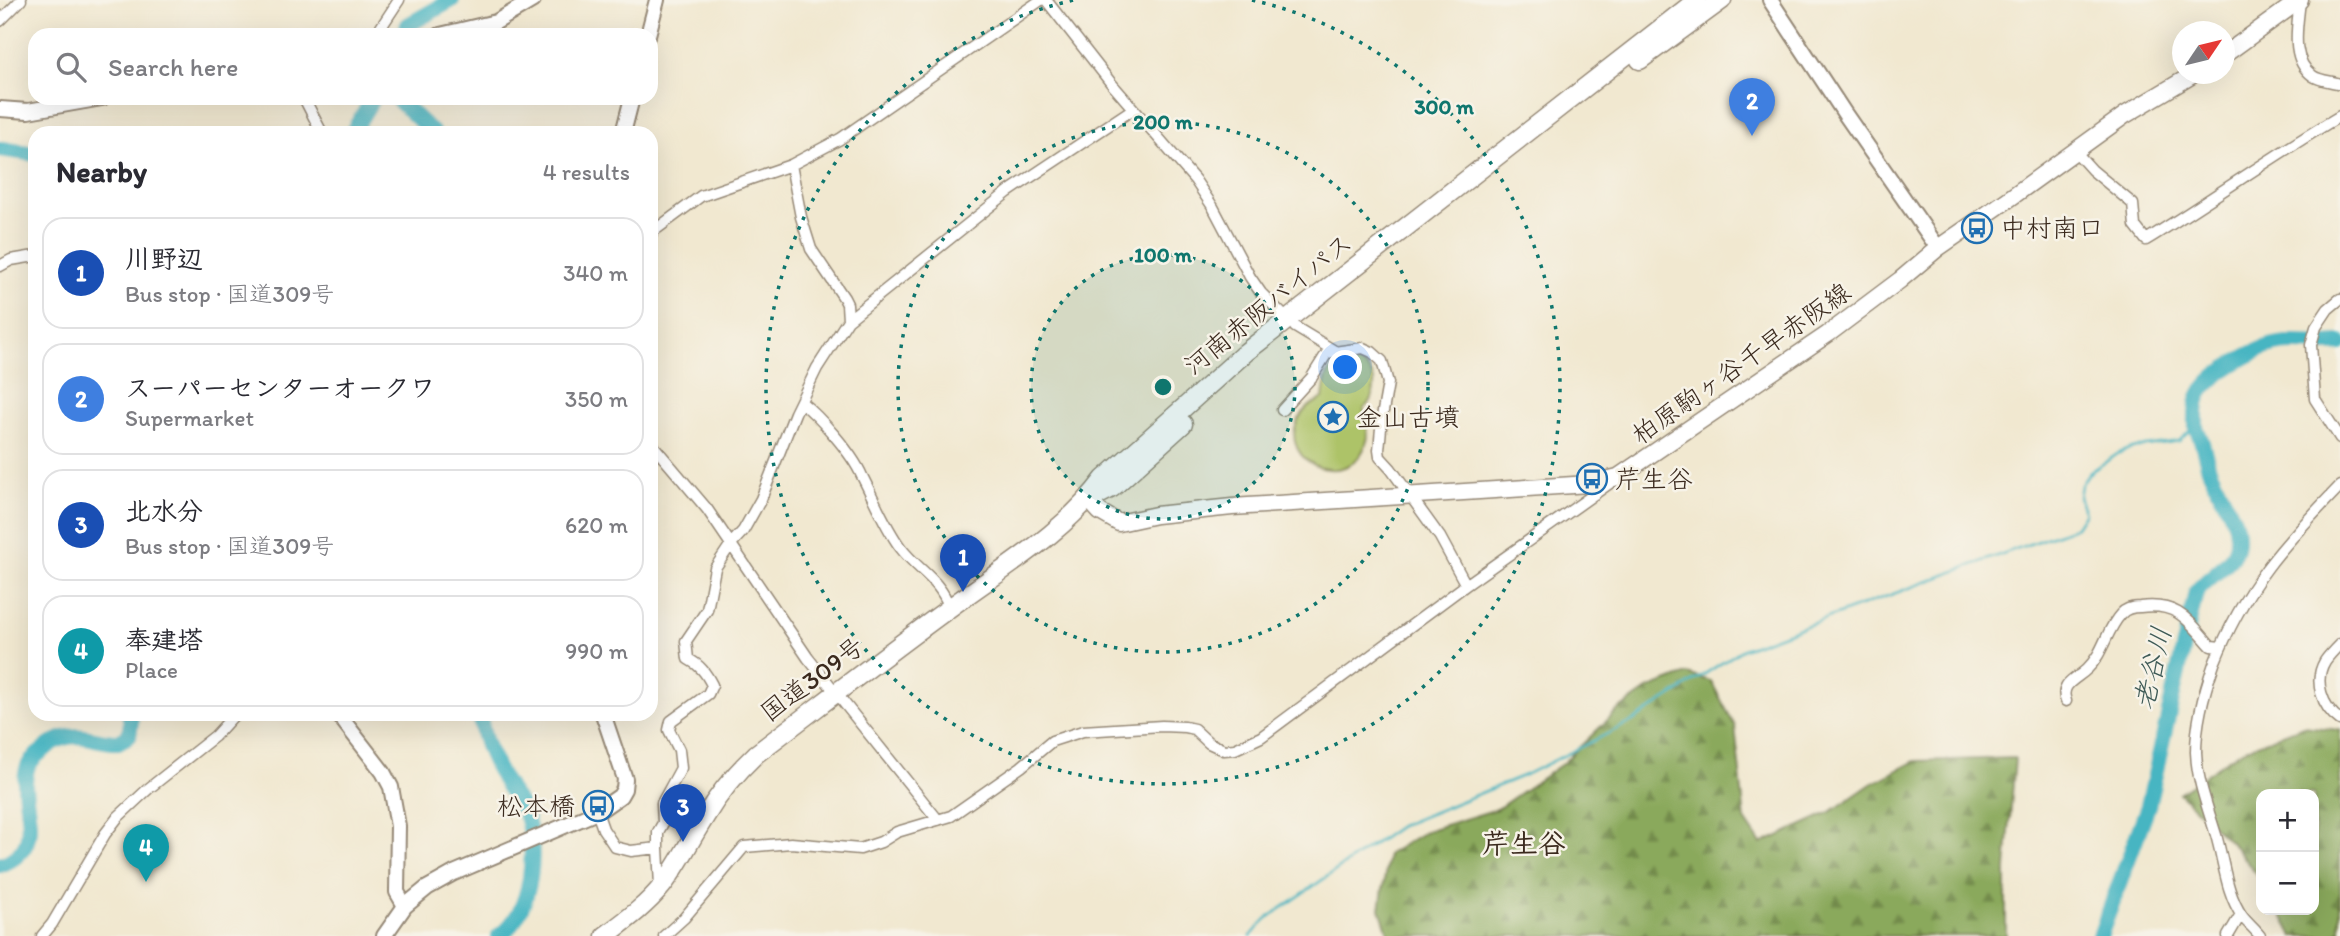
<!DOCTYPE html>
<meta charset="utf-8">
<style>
:root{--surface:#fff;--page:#f7f7f7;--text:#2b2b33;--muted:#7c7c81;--line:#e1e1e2;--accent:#1f6fb2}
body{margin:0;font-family:Itim,"Klee One",sans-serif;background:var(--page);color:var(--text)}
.controls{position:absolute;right:21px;bottom:21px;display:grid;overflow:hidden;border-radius:14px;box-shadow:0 7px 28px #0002}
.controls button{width:63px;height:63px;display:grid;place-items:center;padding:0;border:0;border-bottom:2px solid var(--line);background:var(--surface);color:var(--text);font:35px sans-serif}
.compass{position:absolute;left:2172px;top:21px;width:63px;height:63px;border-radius:50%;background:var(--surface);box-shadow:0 7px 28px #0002;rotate:55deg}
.you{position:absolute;left:1346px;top:368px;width:24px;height:24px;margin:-18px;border:5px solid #fff;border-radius:50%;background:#1a73e8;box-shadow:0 0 0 10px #1a73e833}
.badge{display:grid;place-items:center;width:46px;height:46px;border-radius:50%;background:var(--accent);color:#fff;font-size:23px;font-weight:700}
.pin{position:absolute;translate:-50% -58px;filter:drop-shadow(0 2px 4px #0008)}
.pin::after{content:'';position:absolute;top:37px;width:24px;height:21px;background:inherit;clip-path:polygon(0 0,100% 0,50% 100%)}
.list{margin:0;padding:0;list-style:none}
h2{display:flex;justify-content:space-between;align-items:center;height:91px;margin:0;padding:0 28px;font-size:30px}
h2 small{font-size:23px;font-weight:400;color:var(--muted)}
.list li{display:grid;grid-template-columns:46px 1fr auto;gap:21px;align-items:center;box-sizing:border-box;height:112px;margin:0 14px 14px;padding:0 14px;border:2px solid var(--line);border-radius:21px}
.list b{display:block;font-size:26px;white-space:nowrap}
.list p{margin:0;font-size:23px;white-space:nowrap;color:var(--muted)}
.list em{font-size:23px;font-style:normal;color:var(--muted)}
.icon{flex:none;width:38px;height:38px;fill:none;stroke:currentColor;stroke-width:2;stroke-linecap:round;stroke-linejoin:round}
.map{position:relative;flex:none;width:2340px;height:936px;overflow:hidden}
.search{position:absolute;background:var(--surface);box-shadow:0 7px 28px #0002;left:28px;top:28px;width:630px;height:77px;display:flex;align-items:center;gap:18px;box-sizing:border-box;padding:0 24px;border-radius:21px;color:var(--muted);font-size:26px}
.panel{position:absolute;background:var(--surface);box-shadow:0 7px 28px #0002;left:28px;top:126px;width:630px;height:595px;border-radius:21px}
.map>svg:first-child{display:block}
.grass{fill:#adc368;stroke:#747643;stroke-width:2}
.forest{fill:url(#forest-firs);stroke:#626a3d;stroke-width:2}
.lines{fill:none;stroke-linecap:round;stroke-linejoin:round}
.stream{stroke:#47b5c2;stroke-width:2.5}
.river{stroke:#47b5c2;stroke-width:16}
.street-casing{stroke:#968977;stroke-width:13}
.secondary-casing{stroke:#968977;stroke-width:18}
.primary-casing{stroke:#968977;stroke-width:19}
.highway-casing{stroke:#968977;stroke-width:21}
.street{stroke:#fff;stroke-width:10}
.secondary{stroke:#fff;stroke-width:14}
.primary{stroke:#fff;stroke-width:16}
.highway{stroke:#fff;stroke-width:18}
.ring{fill:none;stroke:#0f766e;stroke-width:3.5;stroke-dasharray:3.5 7}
.labels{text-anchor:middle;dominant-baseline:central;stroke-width:5;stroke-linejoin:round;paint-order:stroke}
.poi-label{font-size:26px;fill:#3b2a1e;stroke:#f7f3e8;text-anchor:start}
.street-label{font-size:26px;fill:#3b2a1e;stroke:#f7f3e8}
.water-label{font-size:28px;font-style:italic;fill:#3f5b57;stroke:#f7f3e8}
.neighbourhood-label{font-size:28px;font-weight:bold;fill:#3b2a1e;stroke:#f7f3e8}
.centre{fill:#0f766e;stroke:#f7f3e8;stroke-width:3.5}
.ring-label{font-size:21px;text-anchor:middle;font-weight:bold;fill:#0f766e;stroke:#f7f3e8;stroke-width:5;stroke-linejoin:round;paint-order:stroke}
</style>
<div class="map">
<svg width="2340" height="936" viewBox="0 0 2340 936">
<defs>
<pattern id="forest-firs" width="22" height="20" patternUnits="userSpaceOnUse" patternTransform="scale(1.75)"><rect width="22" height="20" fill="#8aa95c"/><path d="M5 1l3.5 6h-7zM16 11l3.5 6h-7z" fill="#728a4b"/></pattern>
</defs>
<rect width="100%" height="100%" fill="#f7f3e8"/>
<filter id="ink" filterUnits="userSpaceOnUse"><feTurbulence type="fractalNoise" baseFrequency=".0143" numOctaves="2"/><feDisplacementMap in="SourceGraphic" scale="14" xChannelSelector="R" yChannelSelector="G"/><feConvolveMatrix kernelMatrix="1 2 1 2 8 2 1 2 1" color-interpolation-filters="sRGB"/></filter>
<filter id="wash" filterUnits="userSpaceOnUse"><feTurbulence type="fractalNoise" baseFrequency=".00686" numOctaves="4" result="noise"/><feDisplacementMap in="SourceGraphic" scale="28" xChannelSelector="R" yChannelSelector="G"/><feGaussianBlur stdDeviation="1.57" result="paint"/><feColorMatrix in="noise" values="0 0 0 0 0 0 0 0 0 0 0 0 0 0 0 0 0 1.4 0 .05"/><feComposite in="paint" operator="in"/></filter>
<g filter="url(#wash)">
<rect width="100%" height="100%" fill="#f1e8d0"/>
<path class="grass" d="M1344,361C1375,360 1383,388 1364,409C1364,420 1370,431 1367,441C1349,499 1265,457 1305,410C1310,404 1317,403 1323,398C1325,381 1325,367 1344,361Z"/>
<path class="forest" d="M1687,674L1711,681L1735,726L1745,820L1761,844L1829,813L1871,784L1915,761L2015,758L2006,869V936H1389L1380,909L1388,854L1426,831L1497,809L1562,764L1618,710L1650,688Z
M2303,726L2340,730V936H2293L2279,910H2314V794H2261V880L2235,847L2179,793L2242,750Z"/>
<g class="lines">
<path class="stream" d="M1251,936L1266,919L1400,826L1525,775L1633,721L1743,649L2076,527L2085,513L2079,497L2081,485L2089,473L2119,453L2132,448L2179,441L2196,425"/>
<path class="river" d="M404,35L408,25L452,0
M396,98L433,133
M352,133L373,98
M0,149L35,154
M480,714C482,739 493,763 506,784C511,793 519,802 524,811C539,848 533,912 499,936
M0,865C51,846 17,803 27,769C30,760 38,754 45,749C50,744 57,740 64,738C82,732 100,743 118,742L129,736L131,722L129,714
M2100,936L2148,806L2196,592C2207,577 2231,566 2236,547C2238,540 2237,527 2234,520C2227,503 2217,488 2210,471C2205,459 2203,438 2196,429C2196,419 2195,406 2199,397C2208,375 2257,347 2280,344C2300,341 2320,346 2340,343"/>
</g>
</g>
<g filter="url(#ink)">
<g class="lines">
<g class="street-casing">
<path id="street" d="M1046,0L1111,83L1195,180L1213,207L1250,277L1261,293L1287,319
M2300,0C2298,24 2289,59 2313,76C2320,81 2332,81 2340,84
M0,21L21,0
M376,35L399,0
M304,98L322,133
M2075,151L2092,170L2133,204L2135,226L2146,240C2211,200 2274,155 2340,116
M791,165L801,217L811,249L844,298L847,304L848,320
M651,233L701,196L791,165L840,139L1041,0
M0,266L11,260L35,256
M2340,299L2328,309L2316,327L2311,345L2315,399L2340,438
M1295,327L1333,350
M801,402C820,417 852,453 862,476C874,499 884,525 900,547C918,571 938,577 950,608
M1282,410L1312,377L1327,353L1363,348L1372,352L1382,361L1388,383L1382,417L1379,450L1380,457L1391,469L1440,537L1466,585
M651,443L707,509L808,658L938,820
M2340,644C2335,649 2329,655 2325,661C2313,681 2322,707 2340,720
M2066,701C2059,684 2077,679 2087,669C2104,653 2106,630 2121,614C2126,608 2133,607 2140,607C2178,602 2188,620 2211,646L2221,647
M597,812L603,829L615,847L631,851L658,848L660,886
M658,848V832L663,823L662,803L681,768L679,750L669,730L671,721L708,694L712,685C706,673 700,665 688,659L686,641L707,610L715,568L731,544L743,531L761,499L795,413L817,368L848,320L1008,192L1133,109
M42,936L52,924L105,834L118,817L148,789L215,736L235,714
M664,936L684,918L744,847L791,843L860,849L881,842L897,832L951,816L1021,767L1052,741L1083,731L1162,726L1185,727L1194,729L1209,743L1224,750L1235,749L1261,737L1466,585L1610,483
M2228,936L2241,914
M2260,936C2255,929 2247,923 2242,916C2226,893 2224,862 2216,835C2208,808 2197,781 2196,752C2196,722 2204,692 2214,664C2244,587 2284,544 2340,486"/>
</g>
<g class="secondary-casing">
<path id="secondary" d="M1770,0L1845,114L1938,248
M440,35L496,22L533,0
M648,35L657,0
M0,109L28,111L102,98
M623,133L632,98
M338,714L383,772L391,787L398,826L397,892L405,906
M384,936L405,906L427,888L454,873L597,812L620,796L624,789L625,779L603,714"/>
</g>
<g class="primary-casing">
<path id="primary" d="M2224,55L2300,0
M1089,500L1100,512L1119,523L1156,515L1232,507L1589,484L1618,477L1828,334L1900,280L1938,248L2006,201L2125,115L2194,74"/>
</g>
<g class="highway-casing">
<path id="highway" d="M1640,60L1722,0
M1091,499L1112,488L1183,424
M605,936C625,921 646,906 662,886C679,864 690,840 705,817C719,793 736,773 756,754C826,701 895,647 966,596C1015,561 1068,528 1104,479L1246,352L1697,0"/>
</g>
<use href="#street" class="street"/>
<use href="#secondary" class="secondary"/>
<use href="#primary" class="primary"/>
<use href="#highway" class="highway"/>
</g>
</g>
<circle cx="1163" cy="387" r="132" fill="#0f766e" fill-opacity=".12"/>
<g class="ring">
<circle cx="1163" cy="387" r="132"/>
<circle cx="1163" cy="387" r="265"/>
<path d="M1252 0A397 397 0 1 1 1074 0"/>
</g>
<defs>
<g id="bus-ring" transform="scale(1.575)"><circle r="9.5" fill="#f7f3e8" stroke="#1f6fb2" stroke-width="1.5"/><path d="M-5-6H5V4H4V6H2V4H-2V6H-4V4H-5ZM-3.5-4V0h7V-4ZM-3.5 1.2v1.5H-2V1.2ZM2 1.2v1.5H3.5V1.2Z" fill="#1f6fb2"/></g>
<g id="sight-ring" transform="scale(1.575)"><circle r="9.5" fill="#f7f3e8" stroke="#1f6fb2" stroke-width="1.5"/><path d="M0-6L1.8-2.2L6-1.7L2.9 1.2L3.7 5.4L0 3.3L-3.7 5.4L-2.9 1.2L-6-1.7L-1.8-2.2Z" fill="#1f6fb2"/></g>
</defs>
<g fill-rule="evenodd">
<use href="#bus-ring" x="1977" y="228"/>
<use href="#sight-ring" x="1333" y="417"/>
<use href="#bus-ring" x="1592" y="479"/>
<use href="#bus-ring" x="598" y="806"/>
</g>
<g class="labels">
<g class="poi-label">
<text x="2000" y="228">中村南口</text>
<text x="1356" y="417">金山古墳</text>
<text x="1615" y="479">芹生谷</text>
<text x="575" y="806" text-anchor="end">松本橋</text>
</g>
<g class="street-label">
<text transform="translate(1268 304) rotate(-39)">河南赤阪バイパス</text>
<text transform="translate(1741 363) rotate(-35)">柏原駒ヶ谷千早赤阪線</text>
<text transform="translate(812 679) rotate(-37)">国道309号</text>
</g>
<g class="water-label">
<text transform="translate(2152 668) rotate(-77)">老谷川</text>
</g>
<g class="neighbourhood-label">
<text x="1524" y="843">芹生谷</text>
</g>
</g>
<circle cx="1163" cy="387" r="10" class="centre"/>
<g class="ring-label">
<text x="1444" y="114">300 m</text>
<text x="1163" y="129">200 m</text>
<text x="1163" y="262">100 m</text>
</g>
</svg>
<div class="controls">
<button>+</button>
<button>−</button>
</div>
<svg class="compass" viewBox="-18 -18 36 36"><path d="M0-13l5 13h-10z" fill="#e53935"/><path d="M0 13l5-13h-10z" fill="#7c7c81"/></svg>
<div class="you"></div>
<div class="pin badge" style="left:963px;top:592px;background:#1a4fb4">1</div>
<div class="pin badge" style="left:1752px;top:136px;background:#3f7fe0">2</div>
<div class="pin badge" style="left:683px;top:842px;background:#1a4fb4">3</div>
<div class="pin badge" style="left:146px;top:882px;background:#0f9aa8">4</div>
<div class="search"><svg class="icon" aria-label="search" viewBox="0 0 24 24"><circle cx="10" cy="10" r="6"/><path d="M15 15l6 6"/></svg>Search here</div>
<section class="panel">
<h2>Nearby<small>4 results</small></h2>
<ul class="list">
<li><span class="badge" style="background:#1a4fb4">1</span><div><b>川野辺</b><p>Bus stop · 国道309号</p></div><em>340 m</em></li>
<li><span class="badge" style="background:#3f7fe0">2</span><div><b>スーパーセンターオークワ</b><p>Supermarket</p></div><em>350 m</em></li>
<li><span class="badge" style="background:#1a4fb4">3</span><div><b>北水分</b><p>Bus stop · 国道309号</p></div><em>620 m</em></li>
<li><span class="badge" style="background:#0f9aa8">4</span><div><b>奉建塔</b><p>Place</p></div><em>990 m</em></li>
</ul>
</section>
</div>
